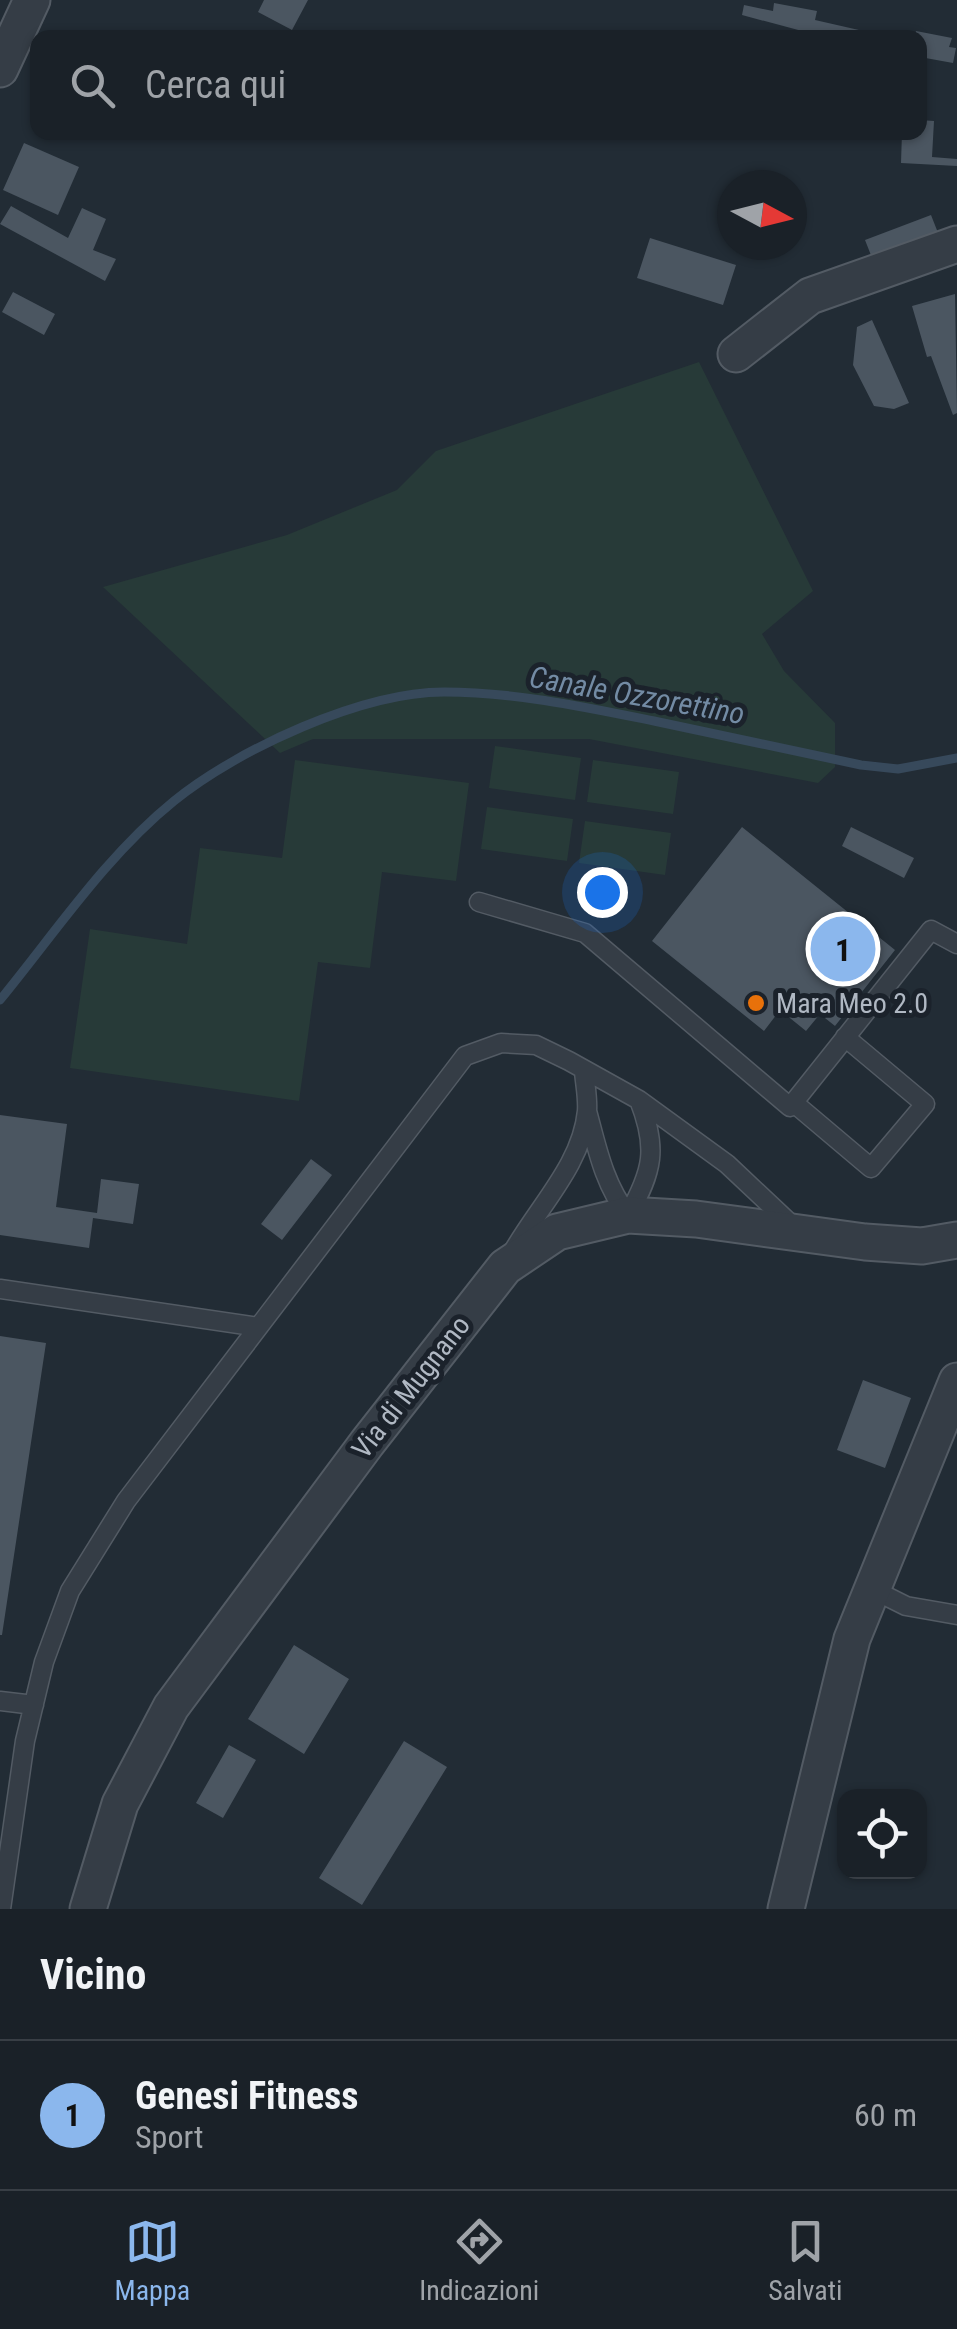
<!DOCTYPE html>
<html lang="it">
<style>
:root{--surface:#1a2128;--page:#232930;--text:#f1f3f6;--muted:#9fa3a8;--line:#383e45;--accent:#8bb7ed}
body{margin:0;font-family:"Roboto Condensed",sans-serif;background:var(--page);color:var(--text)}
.controls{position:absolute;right:30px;bottom:30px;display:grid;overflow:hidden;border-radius:20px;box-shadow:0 2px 8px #0004}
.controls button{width:90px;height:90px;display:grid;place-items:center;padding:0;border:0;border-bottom:2px solid var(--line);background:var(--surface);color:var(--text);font:50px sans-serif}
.compass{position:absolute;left:717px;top:170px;width:90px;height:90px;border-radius:50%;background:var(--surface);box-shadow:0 2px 8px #0004;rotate:97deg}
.you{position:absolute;left:602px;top:892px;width:35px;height:35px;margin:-25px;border:8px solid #fff;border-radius:50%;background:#1a73e8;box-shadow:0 0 0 15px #1a73e833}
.badge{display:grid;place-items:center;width:65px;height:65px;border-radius:50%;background:var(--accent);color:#111;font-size:32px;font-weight:700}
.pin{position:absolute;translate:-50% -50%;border:5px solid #fff;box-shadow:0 2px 10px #0006}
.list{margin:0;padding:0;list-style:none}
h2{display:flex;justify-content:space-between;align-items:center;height:130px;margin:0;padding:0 40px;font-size:42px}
h2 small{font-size:32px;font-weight:400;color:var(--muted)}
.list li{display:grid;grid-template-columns:65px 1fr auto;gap:30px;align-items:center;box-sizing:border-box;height:150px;padding:0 40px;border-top:2px solid var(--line)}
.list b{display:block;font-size:38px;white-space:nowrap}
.list p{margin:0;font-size:32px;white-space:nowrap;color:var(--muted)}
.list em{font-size:32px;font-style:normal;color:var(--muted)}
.icon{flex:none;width:55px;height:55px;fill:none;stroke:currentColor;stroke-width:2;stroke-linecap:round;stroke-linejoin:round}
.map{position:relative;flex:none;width:957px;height:1909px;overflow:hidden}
.search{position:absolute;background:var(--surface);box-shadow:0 2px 8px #0004;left:30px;right:30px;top:30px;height:110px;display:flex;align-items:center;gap:25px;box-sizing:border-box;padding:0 35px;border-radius:20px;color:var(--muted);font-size:38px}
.sheet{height:280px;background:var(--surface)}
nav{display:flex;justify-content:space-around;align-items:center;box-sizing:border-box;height:140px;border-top:2px solid var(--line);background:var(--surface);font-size:28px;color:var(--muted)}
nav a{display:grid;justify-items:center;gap:5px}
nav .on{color:var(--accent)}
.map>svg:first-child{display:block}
.green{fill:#273a38}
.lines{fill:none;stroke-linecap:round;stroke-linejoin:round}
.stream{stroke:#37495b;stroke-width:9}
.building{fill:#4b5661}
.lane-casing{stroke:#535b64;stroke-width:21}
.street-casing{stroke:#535b64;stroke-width:39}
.lane{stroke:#353d46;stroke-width:18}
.street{stroke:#353d46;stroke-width:35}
.food-dot{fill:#e8710a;stroke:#1b222b;stroke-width:4}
.labels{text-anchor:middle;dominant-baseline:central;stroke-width:10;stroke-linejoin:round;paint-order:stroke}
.poi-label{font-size:28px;fill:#b0b8c3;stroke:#1b222b;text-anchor:start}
.street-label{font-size:28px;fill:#b0b8c3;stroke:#1b222b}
.water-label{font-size:30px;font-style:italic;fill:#738ba4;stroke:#1b222b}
</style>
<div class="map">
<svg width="957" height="1909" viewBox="0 0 957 1909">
<rect width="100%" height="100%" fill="#222c35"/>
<path class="green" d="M699,362L813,591L762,634L784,671L835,723V767L818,783L589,739H313L280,753L103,587L287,535L397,490L436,451Z
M495,746L581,758L575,800L489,788Z
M295,760L469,783L456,881L382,872L370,968L318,962L299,1101L70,1068L90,929L187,944L200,848L282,858Z
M593,760L679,772L673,814L587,802Z
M487,807L573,819L567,861L481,849Z
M585,821L671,833L665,875L579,863Z"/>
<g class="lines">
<path class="stream" d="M0,1000C55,933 106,856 174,801C238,749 362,692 444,692C515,692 585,707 654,721C723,736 792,750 861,765L898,769L957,758"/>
</g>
<path class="building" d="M264,0H308L292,30L258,12Z
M774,3L817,11L815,20L894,38H828L742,15L744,5L773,11Z
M916,31L952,38L949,47L956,48L953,63L920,57V38H914Z
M920,120L934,121L932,157L957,159V166L901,163L902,132H920Z
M24,143L79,167L58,215L3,190Z
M11,206L68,238L82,208L106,219L93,250L116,259L105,281L0,224Z
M931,215L942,243L876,268L865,240Z
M650,238L736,265L723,305L637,278Z
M13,292L55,314L44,335L2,312Z
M955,294L957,413L953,415L931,356L927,357L912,306Z
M872,320L909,403L894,409L874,406L853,365L857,327Z
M742,827L895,950L835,1026L820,1014L806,1031L780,1010L764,1031L652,941Z
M851,827L914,858L904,878L842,846Z
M0,1115L67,1124L56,1207L97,1213L101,1179L139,1184L133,1224L93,1218L89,1248L0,1235Z
M311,1159L332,1175L282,1240L261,1224Z
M0,1336L46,1343L2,1635H0Z
M863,1380L911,1398L885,1468L837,1450Z
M294,1645L349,1679L304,1754L248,1719Z
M404,1741L447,1767L362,1905L319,1878Z
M229,1745L256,1760L223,1818L196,1803Z"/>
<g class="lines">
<g class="lane-casing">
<path id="lane" d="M479,902L585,933L790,1107L931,930L957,944
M794,1103L871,1168L925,1104L845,1037
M587,1111C597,1148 604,1184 628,1215C653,1171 658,1148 639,1100
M511,1255C536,1209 582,1165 587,1111C588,1098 585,1084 584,1071
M0,1289L258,1327
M872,1589L906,1606L957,1615
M0,1701L34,1705
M1,1909L25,1741L44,1662L70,1591L126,1501L465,1056L501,1043L536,1045L569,1061L639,1100L727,1164L795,1228"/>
</g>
<g class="street-casing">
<path id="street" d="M0,69L32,0
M736,354L810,296L957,244
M88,1909L120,1804L171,1707L367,1443L505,1267L557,1232L628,1215L696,1219L865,1242L922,1246L957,1240
M786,1909L852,1639L957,1381"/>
</g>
<use href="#lane" class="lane"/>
<use href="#street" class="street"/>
</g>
<circle class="food-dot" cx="756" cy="1003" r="10"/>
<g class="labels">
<g class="poi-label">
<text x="776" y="1003">Mara Meo 2.0</text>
</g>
<g class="street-label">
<text transform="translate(411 1387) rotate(-52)">Via di Mugnano</text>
</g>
<g class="water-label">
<text transform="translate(637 695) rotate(10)">Canale Ozzorettino</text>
</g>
</g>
</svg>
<div class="controls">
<button><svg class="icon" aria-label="locate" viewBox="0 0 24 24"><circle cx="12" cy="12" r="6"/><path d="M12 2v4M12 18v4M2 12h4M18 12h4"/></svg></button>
</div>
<svg class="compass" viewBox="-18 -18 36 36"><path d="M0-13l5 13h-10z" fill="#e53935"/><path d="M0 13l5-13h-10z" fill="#9fa3a8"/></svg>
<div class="you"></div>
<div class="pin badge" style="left:843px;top:949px">1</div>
<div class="search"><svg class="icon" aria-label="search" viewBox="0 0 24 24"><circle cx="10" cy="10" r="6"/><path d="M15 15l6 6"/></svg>Cerca qui</div>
</div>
<section class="sheet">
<h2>Vicino<small></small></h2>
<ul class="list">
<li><span class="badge">1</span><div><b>Genesi Fitness</b><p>Sport</p></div><em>60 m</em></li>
</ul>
</section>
<nav>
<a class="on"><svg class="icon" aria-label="map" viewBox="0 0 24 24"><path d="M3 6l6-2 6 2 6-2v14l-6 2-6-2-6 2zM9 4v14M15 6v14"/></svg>Mappa</a>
<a><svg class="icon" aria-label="directions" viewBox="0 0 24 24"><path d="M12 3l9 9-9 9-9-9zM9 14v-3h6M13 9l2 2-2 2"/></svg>Indicazioni</a>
<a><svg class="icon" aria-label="saved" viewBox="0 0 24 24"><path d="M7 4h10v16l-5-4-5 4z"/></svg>Salvati</a>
</nav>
